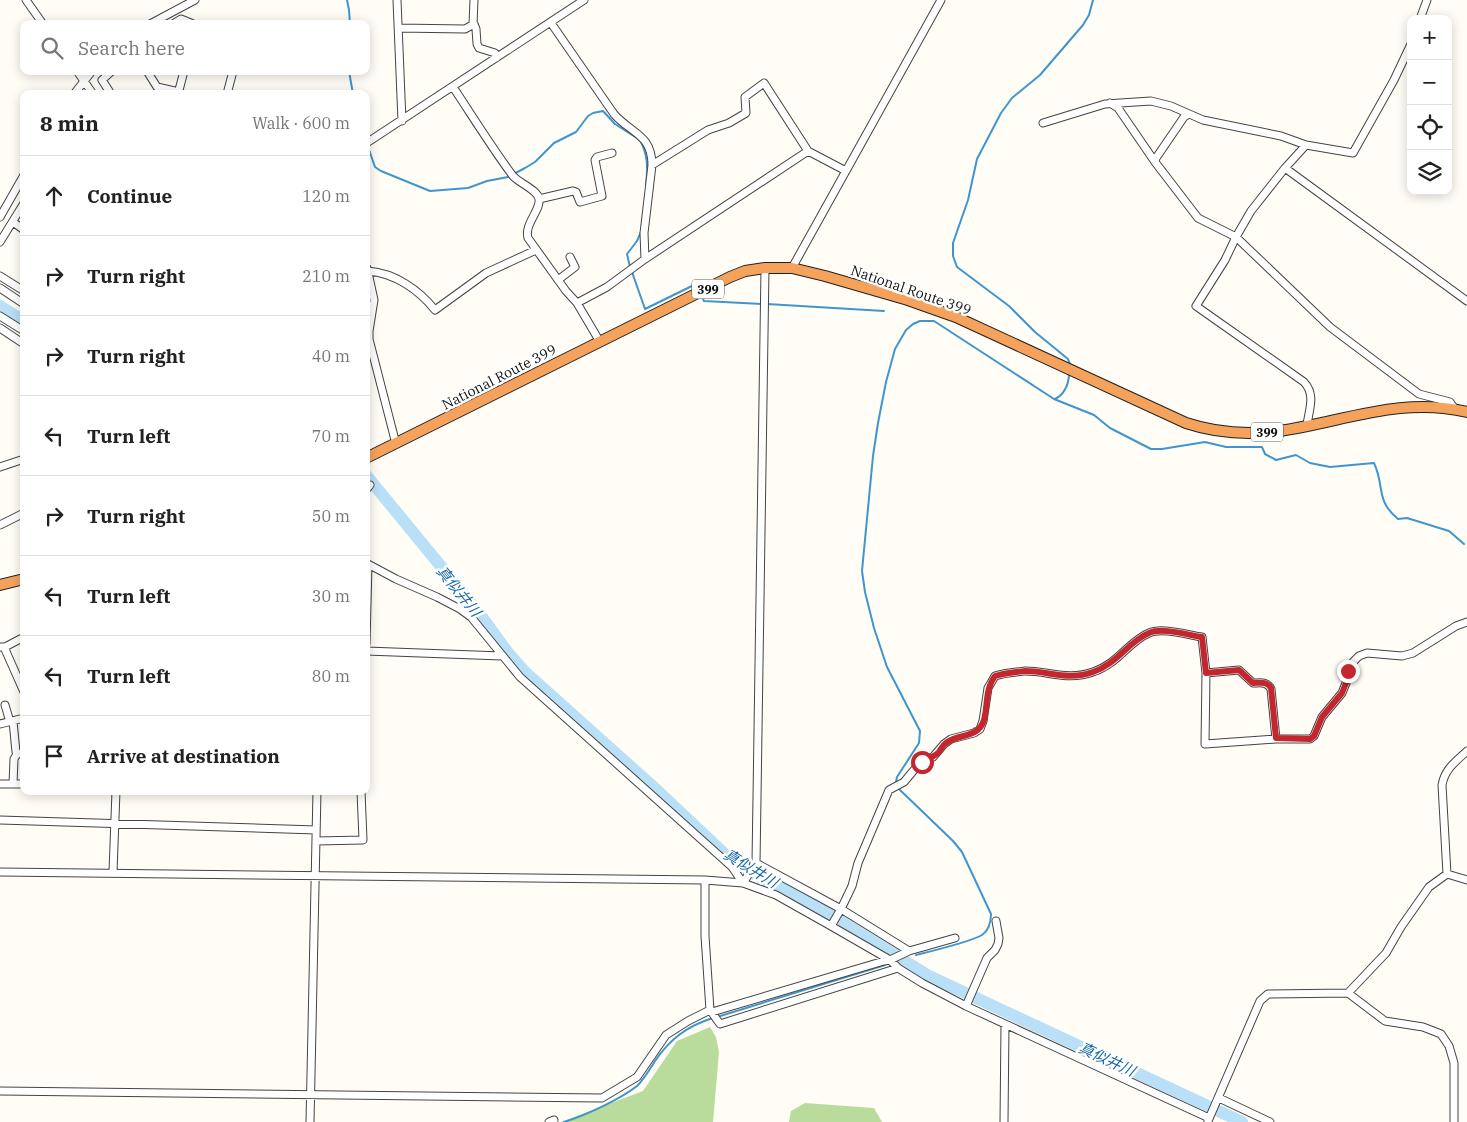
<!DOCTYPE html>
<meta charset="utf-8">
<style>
:root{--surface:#fff;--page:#f6f6f6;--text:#222;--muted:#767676;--line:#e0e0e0}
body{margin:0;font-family:"IBM Plex Serif","Noto Sans JP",serif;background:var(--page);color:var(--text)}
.controls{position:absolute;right:15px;top:15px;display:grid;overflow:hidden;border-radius:10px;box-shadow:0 2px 12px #0003}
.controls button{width:45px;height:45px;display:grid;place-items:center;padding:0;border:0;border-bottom:1px solid var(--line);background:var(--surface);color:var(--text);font:25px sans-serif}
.stop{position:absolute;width:15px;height:15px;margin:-11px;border:4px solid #c4262e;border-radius:50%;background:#fff}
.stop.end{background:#c4262e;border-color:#fff;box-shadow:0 1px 5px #0008}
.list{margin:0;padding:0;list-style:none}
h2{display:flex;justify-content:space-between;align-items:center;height:65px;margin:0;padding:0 20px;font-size:21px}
h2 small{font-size:16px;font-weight:400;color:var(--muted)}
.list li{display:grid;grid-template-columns:32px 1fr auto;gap:15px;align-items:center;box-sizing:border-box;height:80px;padding:0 20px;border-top:1px solid var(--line)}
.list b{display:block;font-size:19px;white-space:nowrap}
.list em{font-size:16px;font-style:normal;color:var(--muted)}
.icon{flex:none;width:28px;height:28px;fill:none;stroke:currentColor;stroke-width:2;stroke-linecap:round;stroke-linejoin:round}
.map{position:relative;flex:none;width:1467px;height:1122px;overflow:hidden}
.search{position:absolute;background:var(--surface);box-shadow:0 2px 12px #0003;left:20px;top:20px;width:350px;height:55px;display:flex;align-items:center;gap:12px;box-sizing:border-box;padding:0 18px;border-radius:10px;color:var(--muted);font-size:19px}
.panel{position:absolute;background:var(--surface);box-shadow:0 2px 12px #0003;left:20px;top:90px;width:350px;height:705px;border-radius:10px}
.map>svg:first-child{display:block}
.forest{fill:#b9dc9c}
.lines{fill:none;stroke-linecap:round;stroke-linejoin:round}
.stream{stroke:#3f96cf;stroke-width:2}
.river{stroke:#b9e0f7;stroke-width:12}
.minor-casing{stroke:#444;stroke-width:9}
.highway-casing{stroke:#222;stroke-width:12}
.minor{stroke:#fff;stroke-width:7}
.highway{stroke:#f5a25d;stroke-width:10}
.route{stroke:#c4262e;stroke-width:6}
.labels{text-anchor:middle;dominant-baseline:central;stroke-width:5;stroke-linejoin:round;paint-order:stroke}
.shield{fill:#fff;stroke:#585858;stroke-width:1}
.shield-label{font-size:12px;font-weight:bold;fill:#111}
.street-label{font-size:14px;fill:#111;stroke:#fff}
.water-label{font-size:15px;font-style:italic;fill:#1768a6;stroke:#fff}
</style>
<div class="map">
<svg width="1467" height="1122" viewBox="0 0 1467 1122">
<rect width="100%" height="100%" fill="#fffdf5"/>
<path class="forest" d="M710,1027L716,1037L719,1052L713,1122H561L643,1091L677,1041Z
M805,1103L874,1108L882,1122H789L791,1111Z"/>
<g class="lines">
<path class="stream" d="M347,0L349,10L350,24
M349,71L353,94
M367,144L375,167L381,171L430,191L468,188L487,181L508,177L525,168L535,162L554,143L576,132L588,116L593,113L603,111L615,124L640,140C648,155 648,168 646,185
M630,267L627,254L637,241L641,232
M632,272L645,309L696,284L697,286
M702,297L704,301L762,304
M767,304L884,311
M1070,364L1068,359L1035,332L1009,306L957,267L953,256V243L968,200L977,159L1001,113L1012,98L1040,75L1083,25L1089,15L1093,0
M1055,399C1064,395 1069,384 1069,374
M916,955C932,951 970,942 982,935C989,930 991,922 991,914L962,852L953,841L899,789L896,782L897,777L919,743L920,731L887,667L874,628L865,592L862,571L873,456L878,423L886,382L895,349L906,330L913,324L920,321H934L1054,399L1094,415L1110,428L1151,449H1162L1205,442L1226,447H1262L1265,454L1276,460L1296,455L1310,463L1330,467L1374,463C1385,486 1375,500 1398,519L1407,518L1449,531L1464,544
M717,1017L885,965
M564,1122C586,1115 619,1100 637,1086C644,1079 650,1069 655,1061C670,1039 687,1026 713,1018"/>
<path class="river" d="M0,306L24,321
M366,475L476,609L509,654L525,672L659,792L729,858L757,875L821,909L929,976L1242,1122"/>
<g class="minor-casing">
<path id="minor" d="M26,0L43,24
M397,0L402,121
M1420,19L1427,0
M551,23L614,114C630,133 652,134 652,165L644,233L645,259
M150,24L195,0
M173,24L181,19L193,24
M473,24L474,0
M398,28L465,29L474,24L476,29L477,44L479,48L495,53L496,58
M77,71L93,94
M147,71L157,87L179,92
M453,87C473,117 492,148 513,176C519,183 538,190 539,199C541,210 524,224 528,238L566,291L577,303L600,342
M74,94L92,71
M111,94L102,80L112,71
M178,94L184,71
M227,94L233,71
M1110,103L1118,108L1155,162L1198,218L1236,237L1330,327L1419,394L1450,402L1455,409
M1043,123L1105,104L1151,101L1171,106L1203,120L1281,136L1306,145
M368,142L584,0
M1155,162L1156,158L1184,117L1189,114
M652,165L708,130L729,123L746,113L745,97L764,83L808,151L846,171
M1285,168L1467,301
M539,199L573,191L576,192L580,202L602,196L595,160L597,157L612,153
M0,217L24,175
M13,222L24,230
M0,242L24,203
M367,268L374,300L369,331V339L396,444
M792,268L941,0
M368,271C395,273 419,290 435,310L486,273L536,250
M0,276L24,291
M558,280L575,267L570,257
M0,288L24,304
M577,303L607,287L645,259L808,151
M0,316L24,331
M0,328L24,344
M1307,425C1309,409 1316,395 1304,382L1196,306L1225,260L1236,237L1251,211L1285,168L1306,145L1353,153L1394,80L1411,44
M0,467L24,459
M366,490L370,485
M0,525L24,513
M366,563L396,579L437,597L460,609L471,617L520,677L732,867L743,883
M366,644L368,564
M0,647H5L24,637
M4,647L24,692
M366,651L502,656
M1206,673L1239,670L1253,683C1260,683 1267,681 1271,689L1276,739
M5,705L10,722
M13,721L16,752L24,755
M0,724L24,718
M0,784H24
M13,784L14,759L17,754
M0,820L316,830
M316,841L363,840L361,791
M756,863L841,909L852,886L858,863L889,790L904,782L919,764L933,757L944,744L951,739L974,733L980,729L983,721L988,688L995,676C1004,673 1015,672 1025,671C1049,671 1068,681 1093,672C1118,664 1129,641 1149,633C1162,627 1188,635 1202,637L1206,673L1205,744L1276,739H1310L1314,736L1322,717L1342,693L1346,683L1348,671L1353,662L1359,656L1367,653L1402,656L1413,653L1456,626L1467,622
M0,872L705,880L743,883L776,895L831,926L890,960L898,968L922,983L966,1006L1209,1118
M113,872L116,791
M1447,874L1467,880
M743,883L756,863L765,268
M909,951L955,938
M1348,993L1386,953L1401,927L1429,887L1447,874L1442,785C1445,769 1455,762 1467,751
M966,1006L987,958L995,950L998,944L999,938L996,921
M710,1010L720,1024L898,968
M712,1012L884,961L890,960L909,951L841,909L831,926
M0,1091L602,1098L637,1077L666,1035L688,1021L710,1010L705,936V880
M1219,1098L1270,1122
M1208,1121L1260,1001L1268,994L1348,993L1385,1021L1423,1027L1441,1034L1449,1046L1454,1063V1122
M310,1122L317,791
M549,1122L554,1120
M1004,1122L1005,1024"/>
</g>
<g class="highway-casing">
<path id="highway" d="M366,458L730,277L745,271L765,268H792L825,276L908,300L956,317L1186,423C1216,433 1247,435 1279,431C1343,422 1401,396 1467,412
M0,585L24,579"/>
</g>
<use href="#minor" class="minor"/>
<use href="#highway" class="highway"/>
</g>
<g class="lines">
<path class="route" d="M922,762C928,759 934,757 939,752C941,749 943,745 946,743C959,733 978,739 984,720C988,705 985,689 995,676C1004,673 1015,672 1025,671C1049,671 1068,681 1093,672C1117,664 1129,641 1149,633C1162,627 1188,635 1202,637L1206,673L1239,670L1253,683C1260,683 1267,681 1271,688L1276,738L1310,739L1314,736L1322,717L1342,693L1346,683L1348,671"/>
</g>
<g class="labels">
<g class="shield">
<rect x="692" y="279.5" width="32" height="19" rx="4"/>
<rect x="1251" y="422.5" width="32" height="19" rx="4"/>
</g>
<g class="shield-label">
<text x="708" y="289">399</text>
<text x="1267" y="432">399</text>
</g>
<g class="street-label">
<text transform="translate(911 290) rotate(19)">National Route 399</text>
<text transform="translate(499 377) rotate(-27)">National Route 399</text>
</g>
<g class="water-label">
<text transform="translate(459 591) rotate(51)">真似井川</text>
<text transform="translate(751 868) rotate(31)">真似井川</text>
<text transform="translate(1107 1059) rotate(25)">真似井川</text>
</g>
</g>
</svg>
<div class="controls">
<button>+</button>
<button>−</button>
<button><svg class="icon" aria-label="locate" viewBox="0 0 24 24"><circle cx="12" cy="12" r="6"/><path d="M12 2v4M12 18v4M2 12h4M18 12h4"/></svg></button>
<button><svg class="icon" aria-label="layers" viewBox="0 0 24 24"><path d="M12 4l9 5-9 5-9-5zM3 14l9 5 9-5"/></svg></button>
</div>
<div class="stop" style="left:922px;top:762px"></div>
<div class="stop end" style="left:1348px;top:671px"></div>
<div class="search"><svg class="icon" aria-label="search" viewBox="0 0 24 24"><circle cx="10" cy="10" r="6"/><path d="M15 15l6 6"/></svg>Search here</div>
<section class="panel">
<h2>8 min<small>Walk · 600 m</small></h2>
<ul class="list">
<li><svg class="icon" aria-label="ahead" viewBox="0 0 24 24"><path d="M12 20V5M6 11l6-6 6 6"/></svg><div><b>Continue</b></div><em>120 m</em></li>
<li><svg class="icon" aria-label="right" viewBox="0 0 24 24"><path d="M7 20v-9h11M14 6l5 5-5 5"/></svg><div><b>Turn right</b></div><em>210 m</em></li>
<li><svg class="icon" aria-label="right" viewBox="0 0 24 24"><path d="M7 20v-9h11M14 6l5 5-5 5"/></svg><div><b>Turn right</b></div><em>40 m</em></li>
<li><svg class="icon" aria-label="left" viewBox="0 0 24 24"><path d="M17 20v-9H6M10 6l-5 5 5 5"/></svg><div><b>Turn left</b></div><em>70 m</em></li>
<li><svg class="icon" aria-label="right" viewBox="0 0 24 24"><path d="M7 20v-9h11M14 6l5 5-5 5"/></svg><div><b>Turn right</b></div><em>50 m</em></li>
<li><svg class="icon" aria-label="left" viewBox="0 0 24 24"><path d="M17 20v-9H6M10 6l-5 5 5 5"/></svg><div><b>Turn left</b></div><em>30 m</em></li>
<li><svg class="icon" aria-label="left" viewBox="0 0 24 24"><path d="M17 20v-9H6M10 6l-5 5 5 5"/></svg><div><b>Turn left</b></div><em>80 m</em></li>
<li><svg class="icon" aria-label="arrive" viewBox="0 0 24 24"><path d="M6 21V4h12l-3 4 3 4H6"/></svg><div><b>Arrive at destination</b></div></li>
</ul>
</section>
</div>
